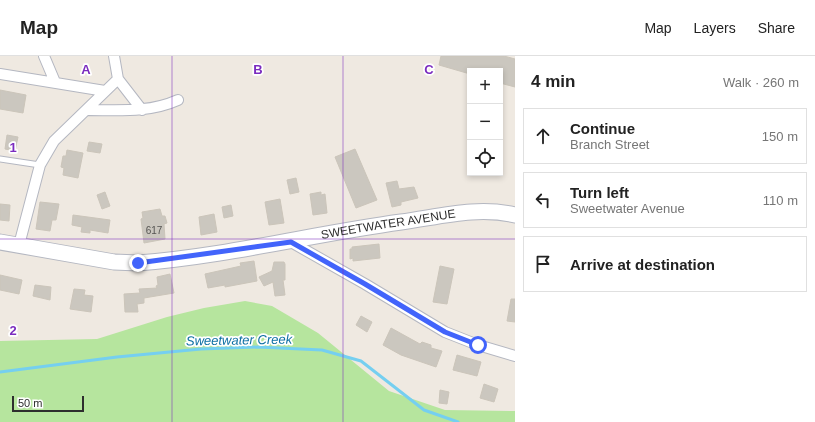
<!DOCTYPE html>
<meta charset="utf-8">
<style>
:root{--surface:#fff;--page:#f2f2f2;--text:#222;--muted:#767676;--line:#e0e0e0}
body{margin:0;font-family:Helvetica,sans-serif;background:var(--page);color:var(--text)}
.controls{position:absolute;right:12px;top:12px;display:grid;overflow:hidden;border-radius:0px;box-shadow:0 2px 6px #0003}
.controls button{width:36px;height:36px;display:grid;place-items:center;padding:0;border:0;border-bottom:1px solid var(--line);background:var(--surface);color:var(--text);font:20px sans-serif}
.scale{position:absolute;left:12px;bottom:10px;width:72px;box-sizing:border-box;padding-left:4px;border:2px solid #2e2e2e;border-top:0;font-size:11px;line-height:14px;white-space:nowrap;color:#2e2e2e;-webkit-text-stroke:3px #fff;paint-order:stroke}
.stop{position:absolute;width:12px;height:12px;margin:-9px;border:3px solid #4264fb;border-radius:50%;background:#fff}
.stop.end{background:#4264fb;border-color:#fff;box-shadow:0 1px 4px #0008}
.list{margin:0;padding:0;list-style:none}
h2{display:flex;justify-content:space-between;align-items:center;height:52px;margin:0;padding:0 16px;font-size:17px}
h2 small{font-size:13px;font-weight:400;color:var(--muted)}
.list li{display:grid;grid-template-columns:26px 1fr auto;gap:12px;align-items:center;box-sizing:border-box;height:56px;margin:0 8px 8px;padding:0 8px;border:1px solid var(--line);border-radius:0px}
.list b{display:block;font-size:15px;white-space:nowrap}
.list p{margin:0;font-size:13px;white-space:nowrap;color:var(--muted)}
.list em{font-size:13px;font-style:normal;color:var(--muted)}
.icon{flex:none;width:22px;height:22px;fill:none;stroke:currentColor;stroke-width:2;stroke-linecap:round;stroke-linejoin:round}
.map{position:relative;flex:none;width:515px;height:366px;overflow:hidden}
header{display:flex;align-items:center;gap:24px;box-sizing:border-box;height:56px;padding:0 20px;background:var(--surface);border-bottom:1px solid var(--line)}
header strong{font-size:19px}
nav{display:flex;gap:22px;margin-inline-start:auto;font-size:14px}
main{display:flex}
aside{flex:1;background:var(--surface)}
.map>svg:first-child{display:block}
.green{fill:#b6e59e}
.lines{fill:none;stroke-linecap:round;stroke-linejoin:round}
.stream{stroke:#75cff0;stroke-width:3}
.building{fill:#cbc7bf;stroke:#cbc5ba}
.lane-casing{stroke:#b4b7c1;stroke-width:7}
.street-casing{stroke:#b4b7c1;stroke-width:12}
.secondary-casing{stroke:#b4b7c1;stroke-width:17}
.lane{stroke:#fff;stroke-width:5}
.street{stroke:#fff;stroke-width:10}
.secondary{stroke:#fff;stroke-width:15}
.route{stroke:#4264fb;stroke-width:5}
.grid{fill:none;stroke:#7b2cbf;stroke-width:1;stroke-opacity:0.55}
.labels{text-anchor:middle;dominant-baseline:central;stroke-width:3.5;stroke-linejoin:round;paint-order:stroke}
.number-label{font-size:10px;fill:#555452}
.street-label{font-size:12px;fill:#2e2e2e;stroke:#fff}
.water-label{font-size:13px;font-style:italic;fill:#0d6fa3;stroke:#fff}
.grid-label{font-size:13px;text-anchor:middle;font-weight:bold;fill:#7b2cbf;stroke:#fff;stroke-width:3.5;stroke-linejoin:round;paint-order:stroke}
</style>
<header>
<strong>Map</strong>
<nav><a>Map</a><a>Layers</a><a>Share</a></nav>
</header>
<main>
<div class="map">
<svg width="515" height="366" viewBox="0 0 515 366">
<rect width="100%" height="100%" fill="#efe9e1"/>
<path class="green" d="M245,245L272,250L318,277L389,335L445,354L515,355V366H0V285L97,283L167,261L204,252Z"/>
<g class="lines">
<path class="stream" d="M0,316L117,301L201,293L258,291L322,294L361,305L424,354L458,366"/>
</g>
<path class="building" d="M441,0H504L515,3V31L500,27V15H470V18L439,9Z
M0,34L26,39L23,57L0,53Z
M7,79L18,81L15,95L5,93Z
M89,86L102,88L100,97L87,95Z
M355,93L377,144L356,152L335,101Z
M67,94L83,97L78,122L63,119L64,112L61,111L63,100H66Z
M296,122L299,136L290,138L287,124Z
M397,125L399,133L414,131L418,142L401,146V149L392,151L386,127Z
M105,136L110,150L102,153L97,139Z
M321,136V139L325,138L327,157L313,159L310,138Z
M280,143L284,167L269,169L265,146Z
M40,146L59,148L56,164H52L50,175L36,173Z
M0,148L10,149L9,165L0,164Z
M231,149L233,160L224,162L222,151Z
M160,153L162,160H165L167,167L164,168L165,183L144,187L141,163L143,162L142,156Z
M214,158L217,176L201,179L199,161Z
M73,159L110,164L108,177L90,174V177L81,176L82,171L72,169Z
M379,188L380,202L353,205V202L350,203V193H352V191Z
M254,205L257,225L225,231V229L208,232L205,218L241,210L240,207Z
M274,206H284L285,208V224H283L285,239L275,240L273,226L264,230L259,221L272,215Z
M440,210L454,213L447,248L433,246Z
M170,218L174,237L144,242V247L137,248L138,256H125L124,238L140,237L139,233L157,232L156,230L158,229L157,221Z
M0,219L22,224L19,238L0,234Z
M35,229L51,231L50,244L33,240Z
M74,233L85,234L84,239L93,240L91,256L70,253Z
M511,243H515V266L507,265Z
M361,260L372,266L367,276L356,269Z
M391,272L420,288L422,286L431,289V292L442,295L436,311L401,299L383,289Z
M457,299L481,306L477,320L453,314Z
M484,328L498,333L494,346L480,342Z
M440,334L449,336L447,348L439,347Z"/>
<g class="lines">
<g class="lane-casing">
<path id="lane" d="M0,103L40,109"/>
</g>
<g class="street-casing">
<path id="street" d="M44,0L55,26
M0,18L105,35
M118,23L142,54
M88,54C119,54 149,57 178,44
M291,186L365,228L445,276L478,289L515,300
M19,189L40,109L54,85L118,23L114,0"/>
</g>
<g class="secondary-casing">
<g id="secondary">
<path id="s1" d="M0,186L114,206L138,207C227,200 313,178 401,166C439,161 477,150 515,159"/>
</g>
</g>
<use href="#lane" class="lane"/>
<use href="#street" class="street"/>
<use href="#secondary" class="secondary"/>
</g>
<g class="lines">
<path class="route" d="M138,207L291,186L365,228L445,276L478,289"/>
</g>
<path class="grid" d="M172,0V366M343,0V366M0,183H515"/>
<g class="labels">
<g class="number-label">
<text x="154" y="174">617</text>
</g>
<g class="street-label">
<text stroke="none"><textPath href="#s1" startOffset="393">SWEETWATER AVENUE</textPath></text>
</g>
<g class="water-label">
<text transform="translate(239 284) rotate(-1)">Sweetwater Creek</text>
</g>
</g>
<g class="grid-label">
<text x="86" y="18">A</text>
<text x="258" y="18">B</text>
<text x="429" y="18">C</text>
<text x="13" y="96">1</text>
<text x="13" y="279">2</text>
</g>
</svg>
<div class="controls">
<button>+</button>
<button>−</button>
<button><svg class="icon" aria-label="locate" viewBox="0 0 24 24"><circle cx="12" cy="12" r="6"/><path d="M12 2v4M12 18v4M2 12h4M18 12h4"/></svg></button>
</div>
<div class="scale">50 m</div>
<div class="stop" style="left:478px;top:289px"></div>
<div class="stop end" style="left:138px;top:207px"></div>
</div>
<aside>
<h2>4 min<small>Walk · 260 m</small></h2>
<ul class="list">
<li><svg class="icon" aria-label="ahead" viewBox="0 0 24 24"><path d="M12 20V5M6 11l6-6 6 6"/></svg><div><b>Continue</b><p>Branch Street</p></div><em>150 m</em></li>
<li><svg class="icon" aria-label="left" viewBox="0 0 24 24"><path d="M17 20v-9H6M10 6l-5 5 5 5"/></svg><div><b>Turn left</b><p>Sweetwater Avenue</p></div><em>110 m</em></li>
<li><svg class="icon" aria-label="arrive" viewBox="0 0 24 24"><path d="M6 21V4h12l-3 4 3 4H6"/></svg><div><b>Arrive at destination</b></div></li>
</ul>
</aside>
</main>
